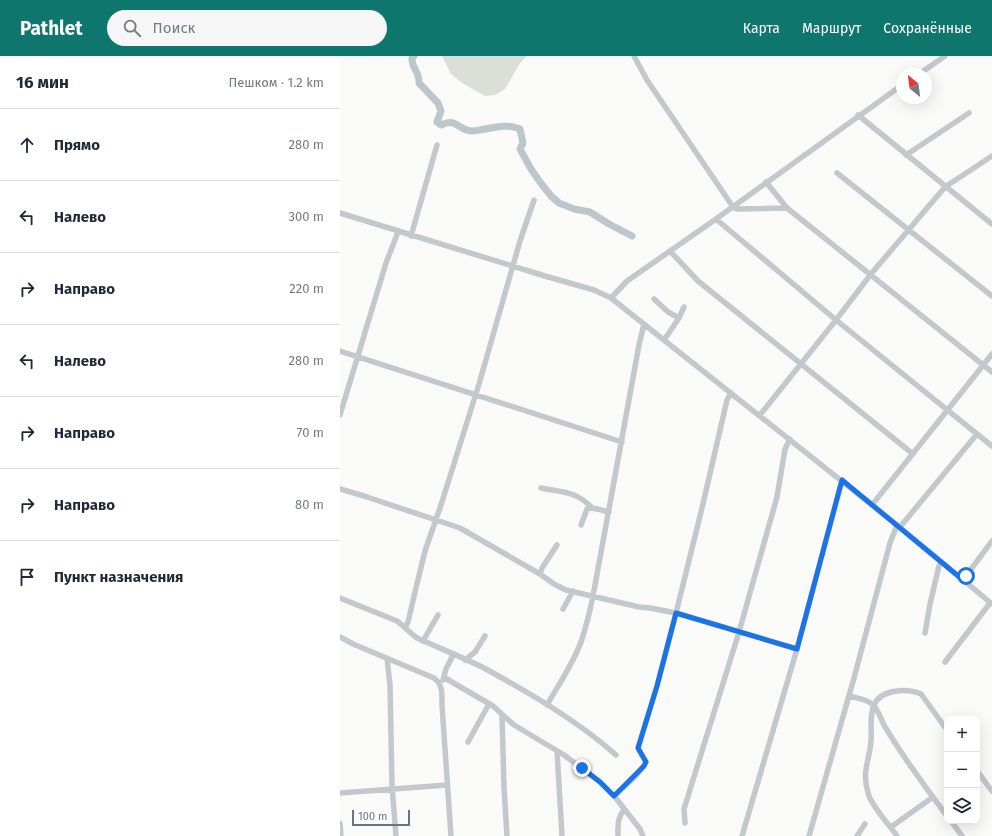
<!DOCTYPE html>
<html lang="ru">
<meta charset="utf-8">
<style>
:root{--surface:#fff;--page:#f6f6f7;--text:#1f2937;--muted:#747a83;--line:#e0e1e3;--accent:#0f766e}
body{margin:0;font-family:"Fira Sans",sans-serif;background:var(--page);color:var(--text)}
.controls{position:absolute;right:12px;bottom:12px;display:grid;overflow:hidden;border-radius:8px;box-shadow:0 4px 16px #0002}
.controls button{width:36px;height:36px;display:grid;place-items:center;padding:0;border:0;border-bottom:1px solid var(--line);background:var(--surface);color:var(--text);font:20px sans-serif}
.compass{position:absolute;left:556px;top:12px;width:36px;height:36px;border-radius:50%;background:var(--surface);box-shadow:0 4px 16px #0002;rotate:331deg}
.scale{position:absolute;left:12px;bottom:10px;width:58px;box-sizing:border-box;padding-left:4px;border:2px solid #657683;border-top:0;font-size:11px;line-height:14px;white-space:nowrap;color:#657683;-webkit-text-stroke:3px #fff;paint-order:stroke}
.stop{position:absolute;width:12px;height:12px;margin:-9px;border:3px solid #1a73e8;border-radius:50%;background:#fff}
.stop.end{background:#1a73e8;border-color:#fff;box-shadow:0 1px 4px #0008}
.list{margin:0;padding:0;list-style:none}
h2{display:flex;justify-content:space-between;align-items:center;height:52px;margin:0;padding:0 16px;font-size:17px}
h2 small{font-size:13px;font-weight:400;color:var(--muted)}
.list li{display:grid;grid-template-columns:26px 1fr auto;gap:12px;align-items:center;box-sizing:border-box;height:72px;padding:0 16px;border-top:1px solid var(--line)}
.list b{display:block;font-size:15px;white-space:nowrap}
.list em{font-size:13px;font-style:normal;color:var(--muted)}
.icon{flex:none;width:22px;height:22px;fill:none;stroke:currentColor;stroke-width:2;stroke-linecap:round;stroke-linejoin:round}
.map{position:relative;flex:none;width:652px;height:780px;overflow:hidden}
header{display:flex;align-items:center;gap:24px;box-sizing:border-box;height:56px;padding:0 20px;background:var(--accent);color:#fff}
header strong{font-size:19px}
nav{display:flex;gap:22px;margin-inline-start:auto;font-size:14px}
.search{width:280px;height:36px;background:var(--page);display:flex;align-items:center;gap:10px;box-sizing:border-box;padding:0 14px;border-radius:22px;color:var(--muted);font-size:15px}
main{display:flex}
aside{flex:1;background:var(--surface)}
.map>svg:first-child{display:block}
.green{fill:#dadfd7}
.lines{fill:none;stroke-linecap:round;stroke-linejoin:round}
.river{stroke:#bbc7cb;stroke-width:7}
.minor{stroke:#c3c8cc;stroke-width:5.5}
.route{stroke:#1a73e8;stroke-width:5}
</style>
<header>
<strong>Pathlet</strong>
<div class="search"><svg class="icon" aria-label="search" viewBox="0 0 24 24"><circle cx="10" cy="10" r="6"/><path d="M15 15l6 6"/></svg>Поиск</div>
<nav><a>Карта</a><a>Маршрут</a><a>Сохранённые</a></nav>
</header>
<main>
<aside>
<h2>16 мин<small>Пешком · 1.2 km</small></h2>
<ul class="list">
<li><svg class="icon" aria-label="ahead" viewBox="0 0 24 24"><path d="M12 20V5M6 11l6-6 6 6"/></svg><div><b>Прямо</b></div><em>280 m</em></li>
<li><svg class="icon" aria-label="left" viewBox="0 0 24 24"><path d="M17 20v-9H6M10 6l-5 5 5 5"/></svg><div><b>Налево</b></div><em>300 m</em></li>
<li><svg class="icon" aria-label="right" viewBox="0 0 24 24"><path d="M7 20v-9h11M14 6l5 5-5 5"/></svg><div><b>Направо</b></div><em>220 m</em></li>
<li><svg class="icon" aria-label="left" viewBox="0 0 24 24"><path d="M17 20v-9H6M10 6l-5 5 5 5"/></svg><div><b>Налево</b></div><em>280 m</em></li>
<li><svg class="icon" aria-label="right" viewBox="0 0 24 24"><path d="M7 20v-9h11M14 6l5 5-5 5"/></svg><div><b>Направо</b></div><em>70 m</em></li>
<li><svg class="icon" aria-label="right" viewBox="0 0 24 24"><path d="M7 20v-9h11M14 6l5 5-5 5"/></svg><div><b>Направо</b></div><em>80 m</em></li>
<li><svg class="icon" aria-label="arrive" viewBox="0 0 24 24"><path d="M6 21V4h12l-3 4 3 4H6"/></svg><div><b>Пункт назначения</b></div></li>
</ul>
</aside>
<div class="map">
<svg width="652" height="780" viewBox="0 0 652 780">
<rect width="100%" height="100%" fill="#fafaf8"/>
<path class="green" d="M102,0H187L180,7L165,33L155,39L145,40L122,27L111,18Z"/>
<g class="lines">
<path class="river" d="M74,0L72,2C71,11 80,17 79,27L98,47L101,55L97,66L101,69C117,61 118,75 133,75C147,74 166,66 180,73L183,87L180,93L191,113L200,126L211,140L219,147L234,153L250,156L269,168L292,180"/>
<path class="minor" d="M294,0L307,24L393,151L397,153L447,152
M579,18L605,0
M518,59L652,168
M566,99L629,57
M497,117L652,240
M426,126L447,152L652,316
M0,157L205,220L254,234L271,242L557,469L652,548
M376,163L496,264L652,390
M71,180L97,89
M330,195L358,225L573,398
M271,242L287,225L376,163L562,29
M314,243L328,256L339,262
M324,284L339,262L344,251
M0,295L282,386
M0,359L46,207L58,176
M420,359L496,264L531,218L605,131L652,100
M201,432C221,436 236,435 251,451
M0,433L24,440L120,472L200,518L214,528L226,534L299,551L310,552L336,557L457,593
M532,449L652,298
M241,469L247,453C254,450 262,455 269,456
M560,471L637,378
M200,518L202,512L217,489
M623,524L652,485
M0,542L57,565C64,570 70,577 77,582C99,592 122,601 144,612C188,636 238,665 276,699
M223,553L233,535
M65,571L68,566L75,536L85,495L101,449L139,328L180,185L194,144
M585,577L590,548L599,510L601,505
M0,581L13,588L94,622C103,628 102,639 102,649L111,780
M83,585L98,559
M47,602L50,629L52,729L56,780
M125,604L135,596L145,580
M605,606L650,547
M105,622L153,650L174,669L224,699L260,726L275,741L300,773L303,780
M103,624L106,613L113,599
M509,640C516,642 526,643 532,648C540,655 541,666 547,674C565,704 586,732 607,760
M207,649C219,628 233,608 241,586C246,571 250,555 253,540L299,289L304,268
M162,659L164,732L167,780
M128,686L149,648
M217,695L222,780
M637,715L652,735
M0,737L107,729
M274,740C284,730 299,720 306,706L298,692L317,630L336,557L362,452L387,344L391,337
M611,765L622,780
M0,767L1,780
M345,767L344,753L399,576L437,441L445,393L450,383
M551,771L593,741
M278,780C278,770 277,762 284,754
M402,780L457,593L502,424
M469,780L514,622L550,487L557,469
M517,780L525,768
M557,780C550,770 533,751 529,740C521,715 529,708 531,685C532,674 529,660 534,649C541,633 567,632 581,638L607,674"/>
</g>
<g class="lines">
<path class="route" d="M242,712L260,726L274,740L304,710L306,706L298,692L317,630L336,557L457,593L502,424L623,524L626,520"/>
</g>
</svg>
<div class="controls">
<button>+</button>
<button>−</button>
<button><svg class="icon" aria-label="layers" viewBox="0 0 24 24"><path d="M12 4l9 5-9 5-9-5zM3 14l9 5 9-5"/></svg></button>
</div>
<svg class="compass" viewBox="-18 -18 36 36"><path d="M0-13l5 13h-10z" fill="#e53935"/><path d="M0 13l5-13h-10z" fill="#747a83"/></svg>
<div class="scale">100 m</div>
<div class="stop" style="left:626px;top:520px"></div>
<div class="stop end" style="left:242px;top:712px"></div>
</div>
</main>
